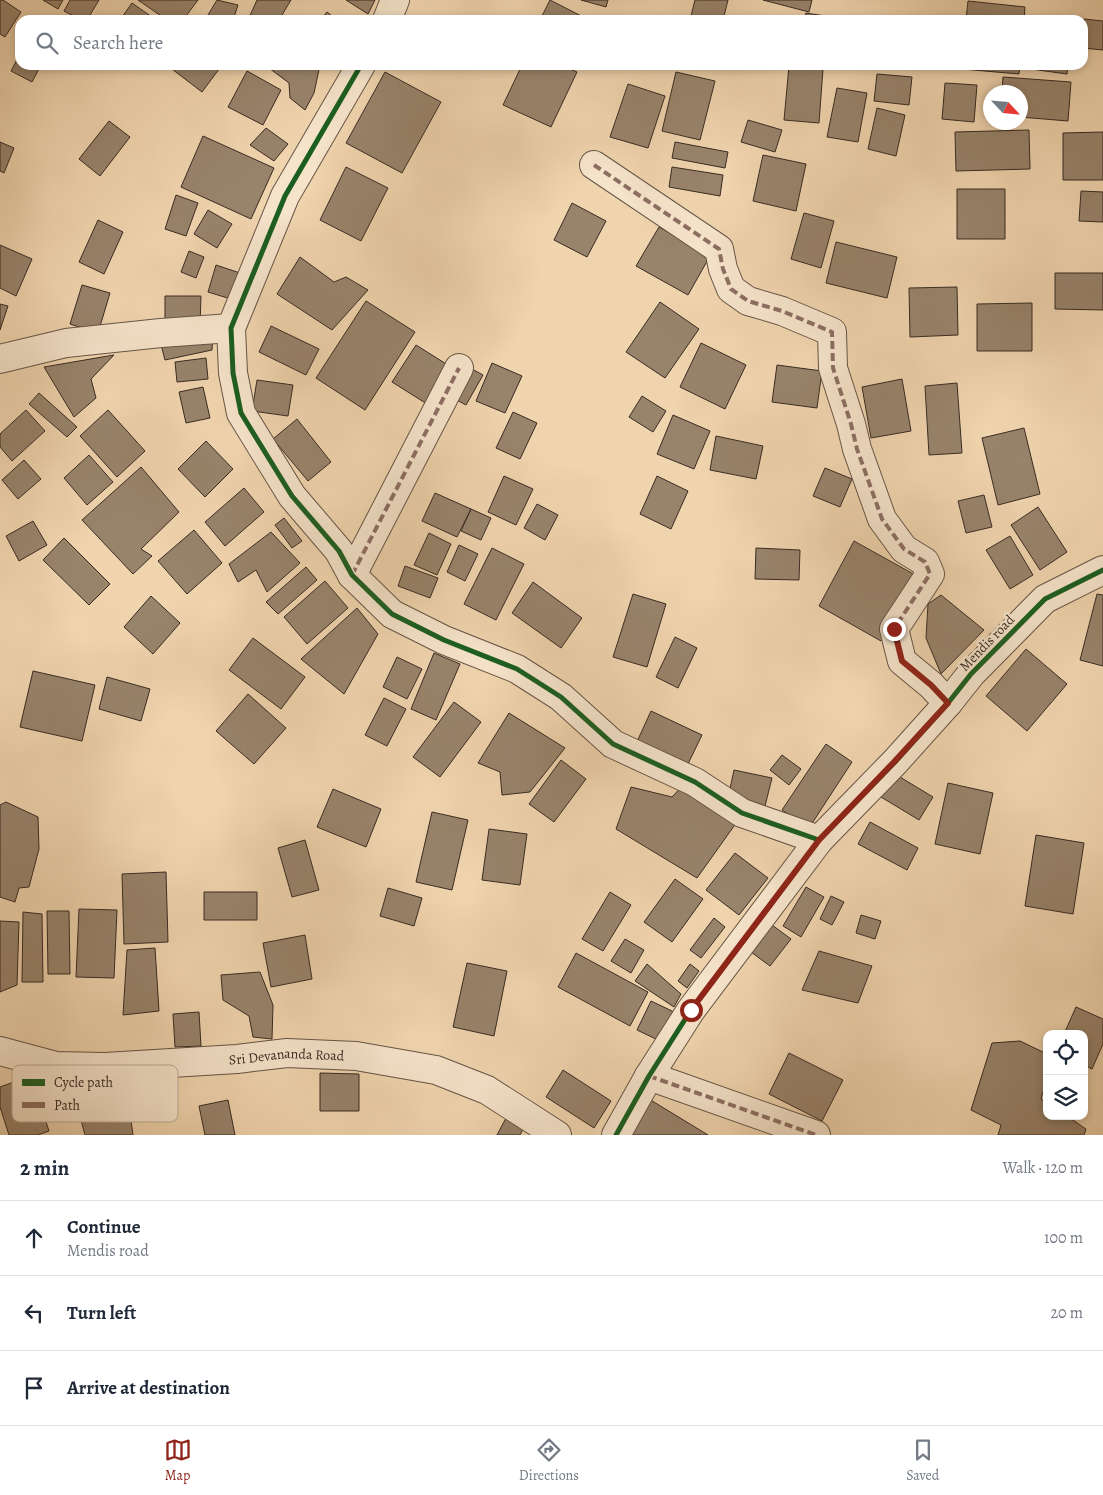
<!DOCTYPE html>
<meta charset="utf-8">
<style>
:root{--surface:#fff;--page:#f2f2f3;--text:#1f2937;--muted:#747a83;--line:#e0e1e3;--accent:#8f2418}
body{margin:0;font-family:Alegreya,serif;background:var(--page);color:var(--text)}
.controls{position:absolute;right:15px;bottom:15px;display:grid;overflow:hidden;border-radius:10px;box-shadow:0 2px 8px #0003}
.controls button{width:45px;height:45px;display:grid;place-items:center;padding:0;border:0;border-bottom:1px solid var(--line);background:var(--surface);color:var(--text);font:25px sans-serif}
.compass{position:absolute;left:983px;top:85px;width:45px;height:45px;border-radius:50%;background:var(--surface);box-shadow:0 2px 8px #0003;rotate:116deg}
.stop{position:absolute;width:15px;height:15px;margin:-11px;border:4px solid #8f2418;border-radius:50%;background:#fff}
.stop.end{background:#8f2418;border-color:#fff;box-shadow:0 1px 5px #0008}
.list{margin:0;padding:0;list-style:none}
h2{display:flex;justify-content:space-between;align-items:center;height:65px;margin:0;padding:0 20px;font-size:21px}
h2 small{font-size:16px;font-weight:400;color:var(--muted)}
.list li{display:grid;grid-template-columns:32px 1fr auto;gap:15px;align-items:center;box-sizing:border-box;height:75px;padding:0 20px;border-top:1px solid var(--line)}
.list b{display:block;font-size:19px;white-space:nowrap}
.list p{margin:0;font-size:16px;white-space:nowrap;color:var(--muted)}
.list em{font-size:16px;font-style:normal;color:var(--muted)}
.icon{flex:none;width:28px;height:28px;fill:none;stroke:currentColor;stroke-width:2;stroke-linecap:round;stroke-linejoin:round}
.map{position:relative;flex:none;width:1103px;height:1135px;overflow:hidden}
.search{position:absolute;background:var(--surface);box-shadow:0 2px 8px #0003;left:15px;right:15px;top:15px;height:55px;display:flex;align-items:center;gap:12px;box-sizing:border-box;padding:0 18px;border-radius:15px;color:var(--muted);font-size:19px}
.sheet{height:290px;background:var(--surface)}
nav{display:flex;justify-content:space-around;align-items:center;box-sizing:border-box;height:70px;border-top:1px solid var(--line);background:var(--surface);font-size:14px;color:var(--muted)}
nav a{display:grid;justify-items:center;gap:2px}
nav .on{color:var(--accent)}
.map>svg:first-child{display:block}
.building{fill:#98836b;stroke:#382b23}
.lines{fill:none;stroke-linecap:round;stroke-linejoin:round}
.minor-casing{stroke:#665546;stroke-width:30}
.minor{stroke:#f5e3ca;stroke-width:28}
.quiet{stroke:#8d6e63;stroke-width:4;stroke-dasharray:8 4;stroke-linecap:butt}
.cycleway-casing{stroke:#f5e3ca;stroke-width:8}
.cycleway{stroke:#1b5e20;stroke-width:5}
.route{stroke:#8f2418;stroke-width:6}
.labels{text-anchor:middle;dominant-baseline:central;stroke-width:5;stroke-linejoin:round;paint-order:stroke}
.street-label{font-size:14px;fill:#382b23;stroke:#f5e3ca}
.key{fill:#f5e3ca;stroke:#bcac98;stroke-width:1}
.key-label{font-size:14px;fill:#382b23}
</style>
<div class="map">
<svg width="1103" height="1135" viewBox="0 0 1103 1135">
<rect width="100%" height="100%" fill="#f0d4ae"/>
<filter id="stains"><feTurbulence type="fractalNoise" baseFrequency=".004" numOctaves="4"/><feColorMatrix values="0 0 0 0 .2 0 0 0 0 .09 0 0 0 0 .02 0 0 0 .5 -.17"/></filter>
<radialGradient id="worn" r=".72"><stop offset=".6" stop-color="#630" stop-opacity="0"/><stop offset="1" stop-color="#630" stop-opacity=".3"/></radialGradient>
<path class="building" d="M0,0H3L21,12L5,37L0,34Z
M43,0H63L58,9Z
M70,0H99L87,20H81L64,11Z
M138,0H198L183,20H167Z
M217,0L238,5L233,20H205Z
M257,0H291L279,20H248Z
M346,0H375L368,14Z
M550,0L589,20H540Z
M581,0H608L606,7Z
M695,0H728L723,20H690Z
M763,0H812L809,12Z
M968,1L1025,7L1024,20H966Z
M132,3L152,17L150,20H120Z
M327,12L337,20H320Z
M806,13L838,18L837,20H804Z
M1084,19L1103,21V50L1083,48Z
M20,54V65H41L32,82L11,71Z
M175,65H222L202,92L172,69Z
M265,65H320L314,93L305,110L290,98L289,83Z
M522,65H561L577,72L551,127L503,105Z
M962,65H1020L1019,74L962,69Z
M1032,65H1068L1067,74L1031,69Z
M789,66L823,69L819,123L784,120Z
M247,71L281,90L263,125L228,107Z
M385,72L441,102L402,173L346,143Z
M676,72L715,81L700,140L662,131Z
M877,74L912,77L909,105L874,101Z
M1003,77L1071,82L1068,121L1020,117V92H1002Z
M945,83L977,85L974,122L942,119Z
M628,84L665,96L648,148L610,137Z
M837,88L867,93L858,142L827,137Z
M877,108L905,115L896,156L868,149Z
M748,120L782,130L775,152L741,142Z
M109,121L130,137L100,176L79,159Z
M266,128L288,144L274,161L250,145Z
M1029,130L1030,169L956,171L955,132Z
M1103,132V180H1063V133Z
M203,136L274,168L251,219L181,187Z
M0,142L14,148L4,173L0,171Z
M675,142L728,152L725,168L672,158Z
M763,155L806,164L796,211L753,201Z
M346,167L388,188L361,241L320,220Z
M672,167L723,175L720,196L669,187Z
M957,189H1005V239H957Z
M1081,191L1103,192V222L1079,221Z
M176,195L198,203L186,236L165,229Z
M572,203L606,221L587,257L554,240Z
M208,210L232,224L217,248L194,234Z
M804,213L834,221L821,268L791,259Z
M98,220L123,232L104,274L79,262Z
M659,227L710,256L688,295L636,266Z
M836,242L897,257L887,298L826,283Z
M0,245L32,259L16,296L0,288Z
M189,251L204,257L196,278L181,272Z
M300,257L334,282L346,277L368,290L332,330L277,294Z
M216,265L243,274L234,300L208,292Z
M1055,273H1103V310L1055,309Z
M82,285L110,293L98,333L70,324Z
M957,287L958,335L910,337L909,288Z
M165,296H201L200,326H165Z
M366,301L415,332L365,410L316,378Z
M660,302L699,329L665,378L626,352Z
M1032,303V351H977V304Z
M0,304L8,306L0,330Z
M271,326L319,349L306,375L259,352Z
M213,332L212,350L165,360L160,341Z
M701,343L746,365L725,409L680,387Z
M416,345L451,367L427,404L392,382Z
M114,355L91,379L96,398L74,417L44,367Z
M206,358L208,379L177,382L175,362Z
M492,363L522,376L505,413L476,401Z
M777,365L822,371L817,408L772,402Z
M470,368L483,375L466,405L453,398Z
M902,379L911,431L871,438L862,387Z
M257,380L293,385L288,416L252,411Z
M957,383L962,453L929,455L925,386Z
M203,387L210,418L186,423L179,392Z
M39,393L77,427L67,437L29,404Z
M642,396L666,411L653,432L629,417Z
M26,410L45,431L12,461L0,447V434Z
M108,410L145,451L117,477L80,436Z
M513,412L537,423L520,459L496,448Z
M673,415L710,431L694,469L657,454Z
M297,419L331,462L308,481L273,439Z
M1024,428L1040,494L998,505L982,438Z
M716,436L763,446L756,479L710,470Z
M206,441L233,469L205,497L178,469Z
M89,455L113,482L87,505L64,478Z
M24,460L41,479L18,499L2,480Z
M141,467L179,512L141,549L152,556L133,574L82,520Z
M825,468L852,479L840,507L813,496Z
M504,476L533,489L516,525L488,512Z
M657,476L688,491L671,529L640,514Z
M244,488L264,512L225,546L205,522Z
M435,493L471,509L457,537L422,521Z
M984,495L992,527L966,533L958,501Z
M537,504L558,515L545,540L524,528Z
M1038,507L1067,552L1040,570L1011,525Z
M471,509L491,518L481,540L461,531Z
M284,518L302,541L292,548L275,525Z
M33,521L47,545L19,561L6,536Z
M194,530L222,563L187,594L158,561Z
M271,532L300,563L267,592L256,570L238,582L229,564Z
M429,533L451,544L437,575L414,565Z
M1010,536L1033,575L1010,589L986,550Z
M64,538L110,584L89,605L43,560Z
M854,541L917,576L881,641L819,606Z
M459,545L478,554L465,581L447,572Z
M492,548L524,564L496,620L464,604Z
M756,548L800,550L799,580L755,579Z
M405,566L438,578L430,598L398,586Z
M306,567L317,580L278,614L266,602Z
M325,581L348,608L307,644L284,617Z
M533,582L582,618L561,648L512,613Z
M633,594L666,604L647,667L613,657Z
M1097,594L1103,595V666L1080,660Z
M941,595L984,630L941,674L926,638L928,604Z
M151,596L180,623L153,654L124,627Z
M357,608L378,634L344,694L301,659Z
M675,637L697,648L678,688L656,677Z
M253,638L305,677L281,709L229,670Z
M1026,649L1067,684L1027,731L986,696Z
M434,653L460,664L436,720L411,709Z
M397,657L422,669L407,699L383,687Z
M33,671L95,685L82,741L20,727Z
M107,677L150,689L141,721L99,709Z
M248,694L286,728L254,764L216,731Z
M384,698L406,709L387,746L365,735Z
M454,702L481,722L440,777L413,757Z
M651,711L702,735L685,770L635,746Z
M509,713L565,748L530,792L502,795L500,772L478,763Z
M826,744L852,762L809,828L782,810Z
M782,755L801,769L789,785L770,770Z
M561,760L586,779L554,822L529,804Z
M734,770L772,778L765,806L728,798Z
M895,774L933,797L919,820L881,797Z
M686,782L739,819L697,878L616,829L631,787L672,797Z
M948,783L993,793L980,854L935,844Z
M333,789L381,809L366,847L317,827Z
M6,802L38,817L39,849L29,887L19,888L15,902L0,897V805Z
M432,812L468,820L452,890L416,882Z
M870,822L918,848L907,870L858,844Z
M489,829L527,834L520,885L482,880Z
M1036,835L1084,843L1073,914L1025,906Z
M305,840L319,890L292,897L278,848Z
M735,853L768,878L739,915L706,890Z
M166,872L168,942L124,944L122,874Z
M675,879L703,899L672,942L644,922Z
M806,887L824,897L801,937L783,926Z
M388,888L422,898L414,926L380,916Z
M204,892H257V920H204Z
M610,892L631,905L603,951L582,939Z
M831,896L844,902L832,925L820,919Z
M79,909L117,910L114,978L76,977Z
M47,911H69L70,974H48Z
M23,912L42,914L43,982H22Z
M861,915L881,921L875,939L856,933Z
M714,918L725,927L701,958L690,950Z
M0,921L19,922L17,985L0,992Z
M772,925L791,939L770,966L751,952Z
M305,935L312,979L271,987L263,943Z
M625,939L644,950L631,973L611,961Z
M155,948L159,1011L123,1015L127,950Z
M819,951L872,966L858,1003L802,990Z
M576,953L648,992L630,1026L558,987Z
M467,963L507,971L494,1036L453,1027Z
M647,964L681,994L674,1007L635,981Z
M690,964L699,971L687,988L678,981Z
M260,972L273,1005L272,1039L253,1037L249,1016L223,1000L221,975Z
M651,1001L674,1012L660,1041L637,1030Z
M1076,1007L1103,1019V1044L1092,1069L1084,1065V1034H1064Z
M199,1012L201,1046L175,1047L173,1014Z
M1020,1041L1047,1054V1078L1041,1099L1047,1103V1116H1067L1086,1129L1084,1135H998L1001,1125L971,1110L992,1043Z
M789,1053L843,1080L822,1121L769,1094Z
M563,1070L611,1101L594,1128L546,1097Z
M320,1073L359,1074V1111H320Z
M31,1076L49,1131L38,1135H9L0,1107V1087Z
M127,1092L133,1135H85L77,1105Z
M649,1099L708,1135H627Z
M228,1100L235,1135H205L199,1106Z
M506,1118L524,1127L520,1135H497Z"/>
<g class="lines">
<g class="minor-casing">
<g id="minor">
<path d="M387,20L395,0"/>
<path d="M361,65L285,196L231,328L233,373L241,413L292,496L339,551L352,575L392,614L444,640L517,669L561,697L613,744L695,782L742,813L819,840"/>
<path d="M594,165L719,249L723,269L731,289L748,301L782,311L832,332L833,368L851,424L857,449L882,519L904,549L925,562L930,574L894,629L902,661L931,685L948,703"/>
<path d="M0,359L66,343L161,333L231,328"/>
<path d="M352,575L459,368"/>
<path id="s1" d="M0,1051L56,1066L105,1067L237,1059L287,1053L356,1056L436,1070L487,1090L557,1135"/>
<path d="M649,1076L816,1135"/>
<path d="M616,1135L649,1076L691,1010L819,840L895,762L948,703L971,674L1045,599L1103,570"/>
</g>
</g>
<use href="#minor" class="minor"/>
<path class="quiet" d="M594,165L719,249L723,269L731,289L748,301L782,311L832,332L833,368L851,424L857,449L882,519L904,549L925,562L930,574L894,629L902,661L931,685L948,703
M352,575L459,368
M649,1076L816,1135"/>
<g class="cycleway-casing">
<path id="cycleway" d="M361,65L285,196L231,328L233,373L241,413L292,496L339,551L352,575L392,614L444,640L517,669L561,697L613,744L695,782L742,813L819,840
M616,1135L649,1076L691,1010L819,840L895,762L948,703L971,674L1045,599L1103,570"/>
</g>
<use href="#cycleway" class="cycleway"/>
</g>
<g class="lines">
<path class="route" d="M691,1010L819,840L894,762L948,703L931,685L902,661L894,629"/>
</g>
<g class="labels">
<g class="street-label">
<text transform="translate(987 643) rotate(-46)">Mendis road</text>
<text stroke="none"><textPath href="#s1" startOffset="289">Sri Devananda Road</textPath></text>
</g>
</g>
<rect x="12" y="1065" width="166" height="57" rx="8" class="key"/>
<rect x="22" y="1079" width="23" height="7" fill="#1b5e20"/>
<rect x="22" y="1102" width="23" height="6" fill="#8d6e63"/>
<g class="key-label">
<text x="54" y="1087">Cycle path</text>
<text x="54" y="1110">Path</text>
</g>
<rect width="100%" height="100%" filter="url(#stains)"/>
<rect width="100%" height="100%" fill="url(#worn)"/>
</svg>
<div class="controls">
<button><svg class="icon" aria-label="locate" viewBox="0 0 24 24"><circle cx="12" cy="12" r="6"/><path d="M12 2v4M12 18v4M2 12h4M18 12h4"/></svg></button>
<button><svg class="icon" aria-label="layers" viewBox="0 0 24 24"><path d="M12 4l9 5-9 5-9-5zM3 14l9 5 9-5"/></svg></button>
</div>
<svg class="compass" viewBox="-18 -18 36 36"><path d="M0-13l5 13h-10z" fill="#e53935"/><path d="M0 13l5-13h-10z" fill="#747a83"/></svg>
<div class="stop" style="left:691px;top:1010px"></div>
<div class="stop end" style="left:894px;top:629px"></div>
<div class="search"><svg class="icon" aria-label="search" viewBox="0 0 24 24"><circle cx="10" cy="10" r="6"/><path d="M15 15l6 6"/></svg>Search here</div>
</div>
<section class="sheet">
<h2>2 min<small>Walk · 120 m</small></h2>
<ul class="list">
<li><svg class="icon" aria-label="ahead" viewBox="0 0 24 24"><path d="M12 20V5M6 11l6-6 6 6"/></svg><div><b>Continue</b><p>Mendis road</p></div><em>100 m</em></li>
<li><svg class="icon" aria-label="left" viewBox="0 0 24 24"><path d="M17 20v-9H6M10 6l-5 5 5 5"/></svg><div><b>Turn left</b></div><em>20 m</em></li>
<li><svg class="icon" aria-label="arrive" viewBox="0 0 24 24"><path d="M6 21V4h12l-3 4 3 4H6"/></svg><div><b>Arrive at destination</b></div></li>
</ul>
</section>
<nav>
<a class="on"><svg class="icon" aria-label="map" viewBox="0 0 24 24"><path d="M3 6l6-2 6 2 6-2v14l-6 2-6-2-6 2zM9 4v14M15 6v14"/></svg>Map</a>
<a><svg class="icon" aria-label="directions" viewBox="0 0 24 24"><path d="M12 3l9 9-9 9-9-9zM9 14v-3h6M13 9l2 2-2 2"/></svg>Directions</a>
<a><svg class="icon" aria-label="saved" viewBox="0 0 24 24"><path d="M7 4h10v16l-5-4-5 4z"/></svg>Saved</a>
</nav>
